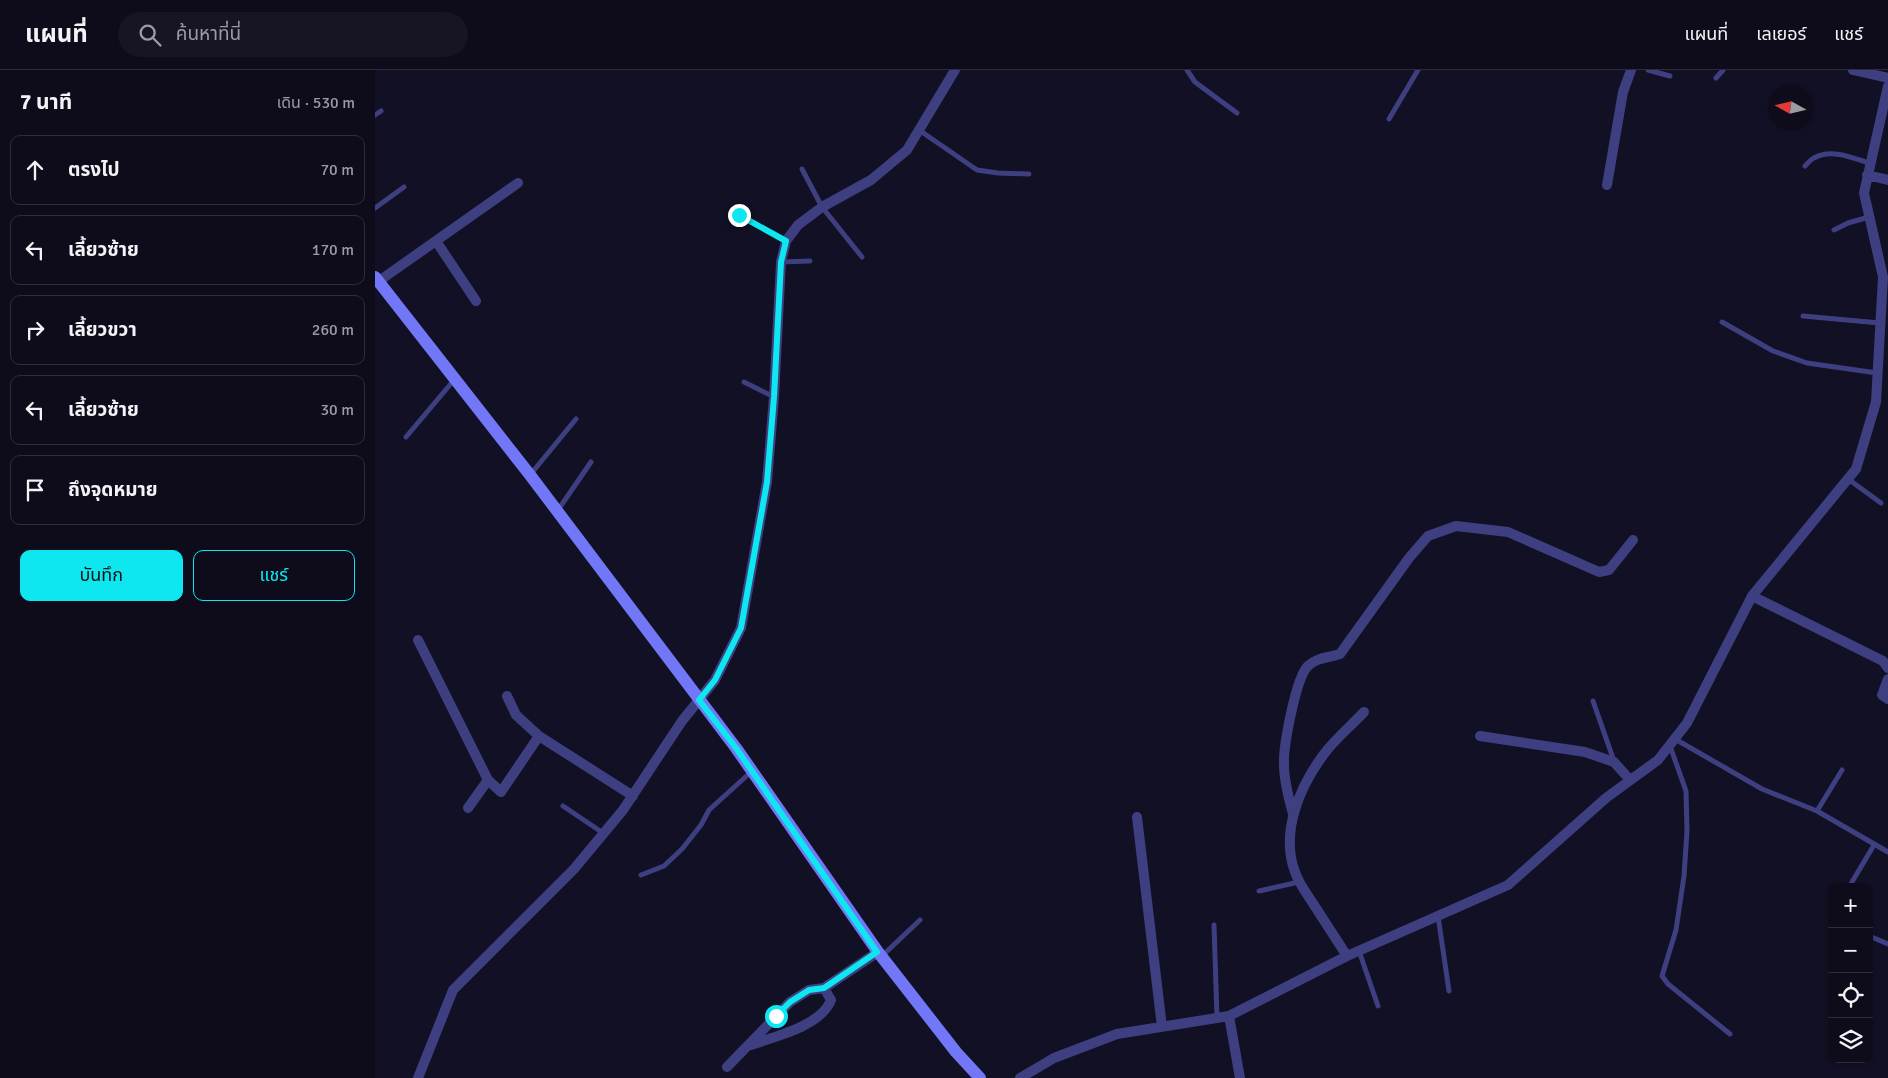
<!DOCTYPE html>
<html lang="th">
<meta charset="utf-8">
<style>
:root{--surface:#0e0c1b;--page:#171524;--text:#f1f3f6;--muted:#9b9ba3;--line:#2e2c3a;--accent:#0ee7f0}
body{margin:0;font-family:Signika,"Noto Sans Thai",sans-serif;background:var(--page);color:var(--text)}
.controls{position:absolute;right:15px;bottom:15px;display:grid;overflow:hidden;border-radius:10px;box-shadow:0 1px 4px #0004}
.controls button{width:45px;height:45px;display:grid;place-items:center;padding:0;border:0;border-bottom:1px solid var(--line);background:var(--surface);color:var(--text);font:25px sans-serif}
.compass{position:absolute;left:1393px;top:15px;width:45px;height:45px;border-radius:50%;background:var(--surface);box-shadow:0 1px 4px #0004;rotate:278deg}
.stop{position:absolute;width:15px;height:15px;margin:-11px;border:4px solid #0ee7f0;border-radius:50%;background:#fff}
.stop.end{background:#0ee7f0;border-color:#fff;box-shadow:0 1px 5px #0008}
.list{margin:0;padding:0;list-style:none}
h2{display:flex;justify-content:space-between;align-items:center;height:65px;margin:0;padding:0 20px;font-size:21px}
h2 small{font-size:16px;font-weight:400;color:var(--muted)}
.list li{display:grid;grid-template-columns:32px 1fr auto;gap:15px;align-items:center;box-sizing:border-box;height:70px;margin:0 10px 10px;padding:0 10px;border:1px solid var(--line);border-radius:10px}
.list b{display:block;font-size:19px;white-space:nowrap}
.list em{font-size:16px;font-style:normal;color:var(--muted)}
.actions{display:flex;gap:10px;padding:15px 20px}
.actions a{flex:1;padding:11px 0;border:1px solid var(--accent);border-radius:10px;text-align:center;font-size:18px;color:var(--accent)}
.actions .main{background:var(--accent);color:#111}
.icon{flex:none;width:28px;height:28px;fill:none;stroke:currentColor;stroke-width:2;stroke-linecap:round;stroke-linejoin:round}
.map{position:relative;flex:none;width:1513px;height:1008px;overflow:hidden}
header{display:flex;align-items:center;gap:30px;box-sizing:border-box;height:70px;padding:0 25px;background:var(--surface);border-bottom:1px solid var(--line)}
header strong{font-size:24px}
nav{display:flex;gap:28px;margin-inline-start:auto;font-size:18px}
.search{width:350px;height:45px;background:var(--page);display:flex;align-items:center;gap:12px;box-sizing:border-box;padding:0 18px;border-radius:28px;color:var(--muted);font-size:19px}
main{display:flex}
aside{flex:1;background:var(--surface)}
.map>svg:first-child{display:block}
.lines{fill:none;stroke-linecap:round;stroke-linejoin:round}
.lane{stroke:#3e3f80;stroke-width:5}
.street{stroke:#3e3f80;stroke-width:10}
.secondary{stroke:#7277f7;stroke-width:12}
.route{stroke:#0ee7f0;stroke-width:6}
</style>
<header>
<strong>แผนที่</strong>
<div class="search"><svg class="icon" aria-label="search" viewBox="0 0 24 24"><circle cx="10" cy="10" r="6"/><path d="M15 15l6 6"/></svg>ค้นหาที่นี่</div>
<nav><a>แผนที่</a><a>เลเยอร์</a><a>แชร์</a></nav>
</header>
<main>
<aside>
<h2>7 นาที<small>เดิน · 530 m</small></h2>
<ul class="list">
<li><svg class="icon" aria-label="ahead" viewBox="0 0 24 24"><path d="M12 20V5M6 11l6-6 6 6"/></svg><div><b>ตรงไป</b></div><em>70 m</em></li>
<li><svg class="icon" aria-label="left" viewBox="0 0 24 24"><path d="M17 20v-9H6M10 6l-5 5 5 5"/></svg><div><b>เลี้ยวซ้าย</b></div><em>170 m</em></li>
<li><svg class="icon" aria-label="right" viewBox="0 0 24 24"><path d="M7 20v-9h11M14 6l5 5-5 5"/></svg><div><b>เลี้ยวขวา</b></div><em>260 m</em></li>
<li><svg class="icon" aria-label="left" viewBox="0 0 24 24"><path d="M17 20v-9H6M10 6l-5 5 5 5"/></svg><div><b>เลี้ยวซ้าย</b></div><em>30 m</em></li>
<li><svg class="icon" aria-label="arrive" viewBox="0 0 24 24"><path d="M6 21V4h12l-3 4 3 4H6"/></svg><div><b>ถึงจุดหมาย</b></div></li>
</ul>
<div class="actions"><a class="main">บันทึก</a><a>แชร์</a></div>
</aside>
<div class="map">
<svg width="1513" height="1008" viewBox="0 0 1513 1008">
<rect width="100%" height="100%" fill="#121024"/>
<g class="lines">
<path class="lane" d="M812,0L820,12L862,43
M1273,0L1295,6
M1341,8L1348,0
M0,45L6,41
M1014,49L1043,0
M544,60L602,100L623,103L654,104
M1430,96C1432,94 1436,89 1439,88C1456,78 1478,88 1494,93
M427,99L447,137L487,187
M0,138L29,117
M364,145L411,171
M1459,160L1473,153L1494,147
M406,192L435,191
M1428,246L1505,253
M1347,252L1398,281L1432,293L1502,303
M369,312L399,327
M31,367L79,310
M155,405L201,349
M1473,409L1506,433
M183,440L216,392
M1218,631L1239,691
M1300,669L1387,719L1442,741L1513,782
M1295,676L1311,721L1312,761L1309,806L1301,860L1287,906L1293,914L1355,964
M188,736L228,763
M1442,741L1467,700
M266,805L289,796L307,779L326,755L334,740L377,701
M1474,817L1499,775
M884,821L924,812
M1063,846L1074,921
M839,855L842,948
M1494,866L1513,874
M984,881L1003,936
M507,886L545,850"/>
<path class="street" d="M1478,0L1513,8
M1492,105L1513,110
M1232,115L1248,22L1256,0
M61,171L101,231
M4,211L143,113
M1377,526L1508,591L1513,598
M43,570L113,710L126,722L164,666
M1513,609L1507,625L1513,629
M132,626L141,645L164,666L258,726
M1105,666L1210,682L1239,692L1255,710
M93,738L113,710
M918,744C914,729 909,712 909,695C908,677 921,607 933,596C943,587 953,588 965,584L1034,488L1053,466L1081,456L1133,462L1224,502L1234,500L1258,470
M762,747L787,957
M972,886C961,869 950,852 939,835C932,824 924,814 920,802C905,762 925,716 949,684C960,669 976,656 989,642
M854,946L865,1008
M376,975C401,966 446,956 456,930L449,918
M352,997L415,932L434,920L449,918L503,882
M43,1008L78,920L199,799L248,740L307,651L340,610L366,558L392,412L399,327L406,192L411,171L423,155L447,137L496,110L532,80L580,0
M645,1008L679,988L742,964L854,946L972,886L1133,815L1231,728L1283,690L1312,653L1377,526L1481,399L1501,332L1508,207L1489,123L1513,16"/>
<path class="secondary" d="M0,207L155,405L361,678L503,882L581,982L605,1008"/>
</g>
<g class="lines">
<path class="route" d="M364,145L411,171L406,192L399,327L392,412L366,558L340,610L324,630L361,678L502,882L449,918L434,920L415,932L401,946"/>
</g>
</svg>
<div class="controls">
<button>+</button>
<button>−</button>
<button><svg class="icon" aria-label="locate" viewBox="0 0 24 24"><circle cx="12" cy="12" r="6"/><path d="M12 2v4M12 18v4M2 12h4M18 12h4"/></svg></button>
<button><svg class="icon" aria-label="layers" viewBox="0 0 24 24"><path d="M12 4l9 5-9 5-9-5zM3 14l9 5 9-5"/></svg></button>
</div>
<svg class="compass" viewBox="-18 -18 36 36"><path d="M0-13l5 13h-10z" fill="#e53935"/><path d="M0 13l5-13h-10z" fill="#9b9ba3"/></svg>
<div class="stop" style="left:401px;top:946px"></div>
<div class="stop end" style="left:364px;top:145px"></div>
</div>
</main>
